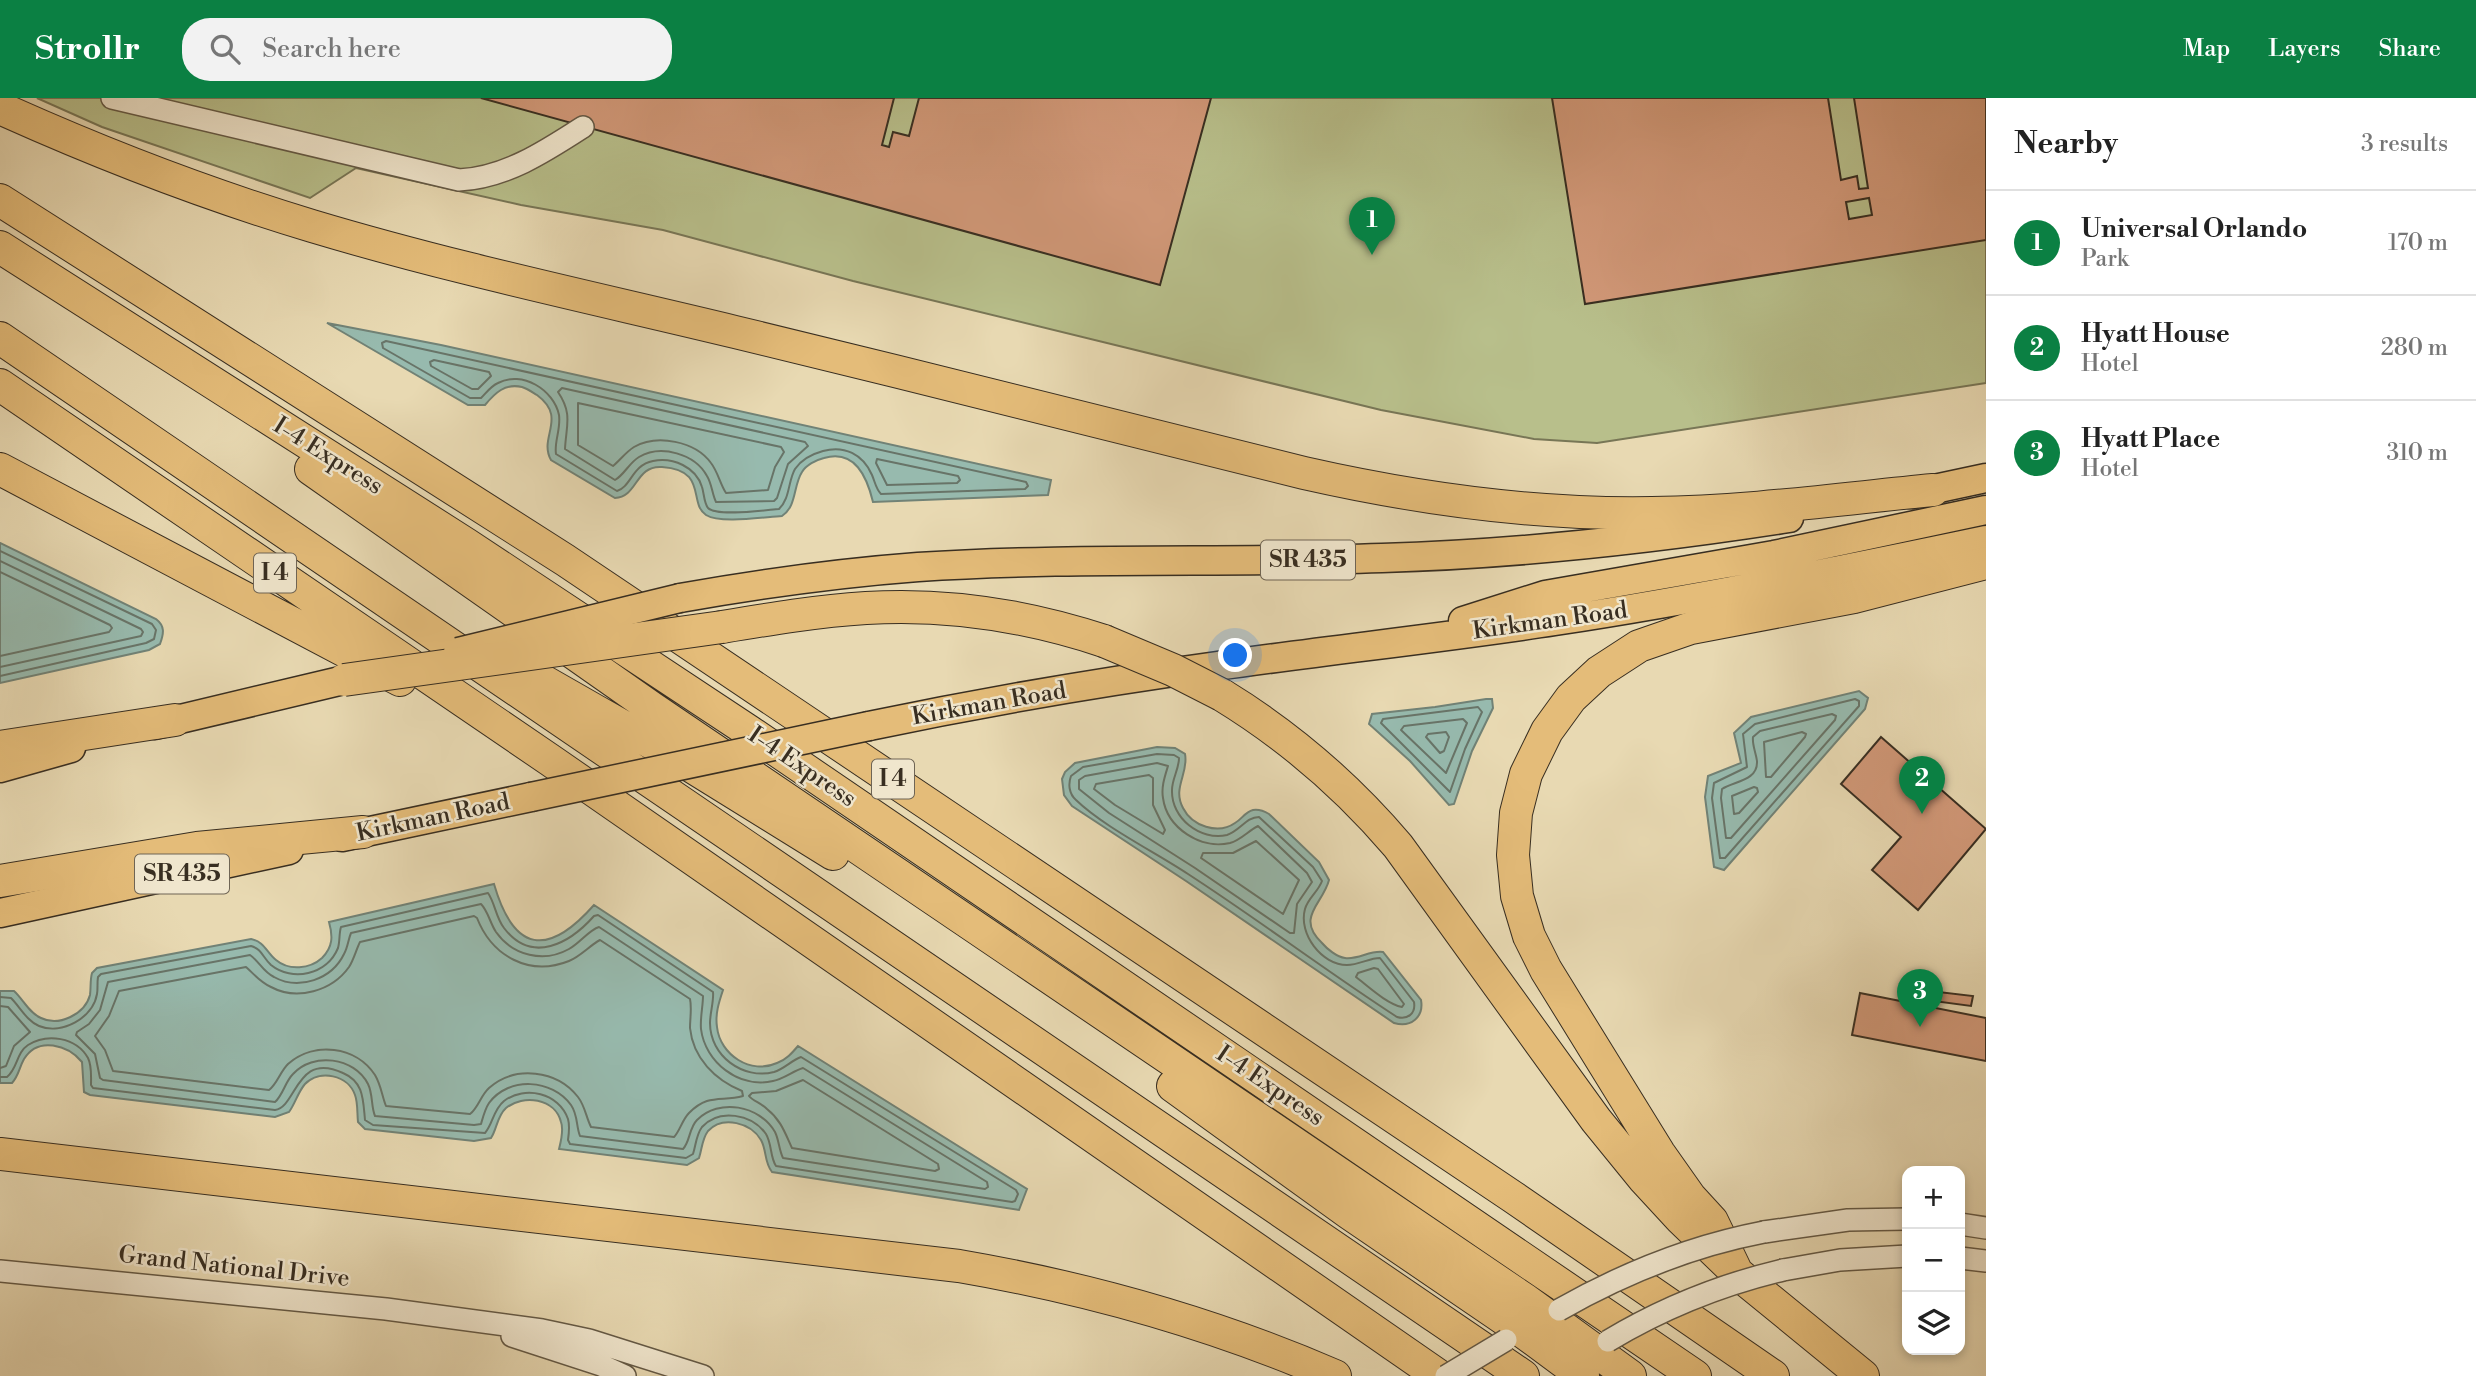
<!DOCTYPE html>
<meta charset="utf-8">
<style>
:root{--surface:#fff;--page:#f2f2f2;--text:#222;--muted:#767676;--line:#e0e0e0;--accent:#0b8043}
body{margin:0;font-family:"Libre Bodoni",serif;background:var(--page);color:var(--text)}
.controls{position:absolute;right:21px;bottom:21px;display:grid;overflow:hidden;border-radius:14px;box-shadow:0 4px 10px #0003}
.controls button{width:63px;height:63px;display:grid;place-items:center;padding:0;border:0;border-bottom:2px solid var(--line);background:var(--surface);color:var(--text);font:35px sans-serif}
.you{position:absolute;left:1236px;top:558px;width:24px;height:24px;margin:-18px;border:5px solid #fff;border-radius:50%;background:#1a73e8;box-shadow:0 0 0 10px #1a73e833}
.badge{display:grid;place-items:center;width:46px;height:46px;border-radius:50%;background:var(--accent);color:#fff;font-size:23px;font-weight:700}
.pin{position:absolute;translate:-50% -58px;filter:drop-shadow(0 2px 4px #0008)}
.pin::after{content:'';position:absolute;top:37px;width:24px;height:21px;background:inherit;clip-path:polygon(0 0,100% 0,50% 100%)}
.list{margin:0;padding:0;list-style:none}
h2{display:flex;justify-content:space-between;align-items:center;height:91px;margin:0;padding:0 28px;font-size:30px}
h2 small{font-size:23px;font-weight:400;color:var(--muted)}
.list li{display:grid;grid-template-columns:46px 1fr auto;gap:21px;align-items:center;box-sizing:border-box;height:105px;padding:0 28px;border-top:2px solid var(--line)}
.list b{display:block;font-size:26px;white-space:nowrap}
.list p{margin:0;font-size:23px;white-space:nowrap;color:var(--muted)}
.list em{font-size:23px;font-style:normal;color:var(--muted)}
.icon{flex:none;width:38px;height:38px;fill:none;stroke:currentColor;stroke-width:2;stroke-linecap:round;stroke-linejoin:round}
.map{position:relative;flex:none;width:1986px;height:1278px;overflow:hidden}
header{display:flex;align-items:center;gap:42px;box-sizing:border-box;height:98px;padding:0 35px;background:var(--accent);color:#fff}
header strong{font-size:33px}
nav{display:flex;gap:38px;margin-inline-start:auto;font-size:24px}
.search{width:490px;height:63px;background:var(--page);display:flex;align-items:center;gap:18px;box-sizing:border-box;padding:0 24px;border-radius:28px;color:var(--muted);font-size:26px}
main{display:flex}
aside{flex:1;background:var(--surface)}
.map>svg:first-child{display:block}
.green{fill:#b8bf8b;stroke:#787656;stroke-width:2}
.water{fill:#97baae;stroke:#718276;stroke-width:2}
.lines{fill:none;stroke-linecap:round;stroke-linejoin:round}
.shore{stroke:#687468;stroke-width:2}
.building{fill:#d19878;stroke:#382e21;stroke-width:2;fill-rule:evenodd}
.minor-casing{stroke:#645945;stroke-width:24}
.major-casing{stroke:#382e21;stroke-width:31}
.highway-casing{stroke:#382e21;stroke-width:34}
.minor{stroke:#f0e6cd;stroke-width:21}
.major{stroke:#e4bc79;stroke-width:28}
.highway{stroke:#e4bc79;stroke-width:32}
.minor-bridge-casing{stroke:#645945;stroke-width:24;stroke-linecap:butt}
.major-bridge-casing{stroke:#382e21;stroke-width:31;stroke-linecap:butt}
.highway-bridge-casing{stroke:#382e21;stroke-width:34;stroke-linecap:butt}
.minor-bridge{stroke:#f0e6cd;stroke-width:21}
.major-bridge{stroke:#e4bc79;stroke-width:28}
.highway-bridge{stroke:#e4bc79;stroke-width:32}
.labels{text-anchor:middle;dominant-baseline:central;stroke-width:5;stroke-linejoin:round;paint-order:stroke}
.shield{fill:#f0e6cd;stroke:#6f6555;stroke-width:2}
.shield-label{font-size:23px;font-weight:bold;fill:#382e21}
.street-label{font-size:24px;fill:#382e21;stroke:#f0e6cd}
</style>
<header>
<strong>Strollr</strong>
<div class="search"><svg class="icon" aria-label="search" viewBox="0 0 24 24"><circle cx="10" cy="10" r="6"/><path d="M15 15l6 6"/></svg>Search here</div>
<nav><a>Map</a><a>Layers</a><a>Share</a></nav>
</header>
<main>
<div class="map">
<svg width="1986" height="1278" viewBox="0 0 1986 1278">
<rect width="100%" height="100%" fill="#e8d9b2"/>
<filter id="stains"><feTurbulence type="fractalNoise" baseFrequency=".00286" numOctaves="4"/><feColorMatrix values="0 0 0 0 .2 0 0 0 0 .09 0 0 0 0 .02 0 0 0 .5 -.17"/></filter>
<radialGradient id="worn" r=".72"><stop offset=".6" stop-color="#630" stop-opacity="0"/><stop offset="1" stop-color="#630" stop-opacity=".3"/></radialGradient>
<path class="green" d="M37,0H1986V285L1597,345L1534,341L1381,312L853,183L663,132L521,107L356,70L310,100L102,29Z"/>
<path class="water" d="M327,225L441,247L1051,382L1048,397L873,404C867,379 855,351 824,360C816,362 806,367 802,374C793,388 797,408 782,418C764,419 720,426 706,417C688,405 708,372 662,369C635,367 638,399 615,400L551,362C538,339 568,320 537,297C532,294 528,291 522,289C505,285 495,295 485,307H468Z
M0,445L156,521C165,528 164,535 160,546L149,552L0,585Z
M1859,593L1868,600L1865,611L1724,772L1714,769L1705,699L1708,678L1741,665L1734,635L1751,619Z
M1486,601H1492L1493,610L1472,653L1454,706L1449,707L1410,663L1369,626L1372,616L1435,609Z
M1157,649L1175,650L1185,656C1189,675 1172,690 1183,710C1192,728 1218,737 1235,725C1242,721 1245,714 1253,712C1259,711 1264,713 1269,716L1319,764L1329,782C1323,806 1295,819 1322,845C1327,851 1337,859 1345,860C1358,862 1370,852 1383,854L1421,902C1424,919 1411,930 1394,925L1186,783L1072,708L1064,697L1062,681L1065,674L1075,665Z
M494,786C514,855 548,859 594,807L723,892C719,904 715,916 717,929C720,957 751,977 777,965C786,962 792,955 798,948L1027,1091L1019,1112L772,1074C764,1064 767,1053 761,1042C751,1025 723,1017 708,1033C702,1041 702,1051 699,1060L687,1067L559,1051C561,1043 564,1032 561,1024C555,1000 523,996 506,1010C497,1018 497,1031 491,1040L474,1043L365,1031L358,1024C357,1015 358,1005 355,997C348,977 320,971 305,986C298,994 295,1006 289,1014L275,1019L90,997L84,994L82,964C68,947 38,938 24,961C19,970 19,977 12,985H0V893H14C23,901 29,915 41,920C59,929 85,916 90,897C91,890 90,882 92,875L97,870L251,841C265,844 266,854 276,862C289,873 310,871 322,860C333,849 333,838 329,824Z"/>
<g class="lines">
<path class="shore" d="M386,243L1026,384L1028,388L1025,391L881,396C876,391 875,384 872,377C863,356 844,347 823,353C812,356 801,362 795,371C788,383 790,401 779,411C766,412 717,419 708,410C704,405 704,395 702,389C696,369 673,359 653,363C632,367 631,389 617,393L556,356C554,344 561,331 559,317C554,292 522,272 498,285C491,288 486,295 481,300H470L383,250L382,245Z
M434,262L489,274L491,278L478,291H472L431,268L430,264Z
M562,290L805,344L808,348L788,366L777,400L774,403L716,404C712,396 712,386 707,378C695,356 661,346 639,359C629,365 624,377 615,382L565,351C566,328 573,316 558,294Z
M578,305L781,349L784,354L775,369L768,392L726,395C720,386 718,374 711,365C695,343 657,336 634,349C626,354 620,362 613,368L578,347Z
M877,361L958,378L960,382L957,385L887,387L876,365Z
M0,453L152,526L156,532L154,541L146,545L0,578
M0,463L141,531L143,534L141,538L0,569
M0,474L110,527L112,530L109,534L0,558
M1855,601L1859,603V608L1725,760H1720L1712,700L1714,685L1747,669L1743,636L1755,626Z
M1478,609L1482,614L1465,651L1450,694L1381,625L1383,621Z
M1832,616L1836,618L1835,622L1731,740H1726L1721,700L1722,691C1734,683 1758,683 1757,663C1756,655 1752,647 1753,639L1760,633Z
M1463,621L1467,625L1446,675L1401,632L1404,628Z
M1446,634L1449,639L1444,653L1440,655L1426,639L1428,636Z
M1802,634L1806,636L1805,639L1771,679H1766L1764,644Z
M1157,656L1174,657L1179,660C1179,671 1172,681 1172,692C1171,720 1200,743 1227,737C1240,733 1246,719 1259,719L1313,769L1322,783C1318,794 1308,800 1305,811C1298,836 1322,867 1347,867C1359,867 1369,860 1380,860L1414,904C1416,916 1407,922 1397,919C1326,873 1259,822 1188,776C1155,754 1104,729 1076,702C1069,696 1068,686 1071,678L1083,669Z
M1157,665L1168,668C1165,678 1161,689 1163,700C1167,730 1201,752 1230,745C1241,742 1248,733 1258,728L1307,775L1312,784L1297,806L1294,835H1290L1195,770L1109,715L1079,691V682L1085,678Z
M1149,677L1153,680V707L1165,732L1163,736L1115,707L1094,691L1096,686Z
M1754,689L1757,690L1758,694L1739,715L1734,716L1732,698Z
M1256,743L1299,782L1283,816L1201,760L1203,755H1233Z
M481,806C488,813 490,825 496,834C513,858 544,865 569,851C580,845 589,832 599,829L703,898C703,908 700,920 701,931C705,964 739,991 773,983C784,981 793,973 803,970L987,1084L988,1089L985,1091L783,1060C779,1052 779,1042 775,1034C759,1007 719,1000 697,1022C689,1030 690,1044 683,1051L580,1038C576,1028 578,1017 571,1007C552,981 509,978 489,1005C485,1011 483,1019 481,1026L474,1027L375,1018C371,1009 373,996 368,986C354,959 313,954 293,976C285,984 283,997 275,1004L103,982L100,980L95,956L76,937L77,934L89,926L100,912L108,884L250,857C259,863 263,874 274,879C299,893 332,881 344,856C348,849 348,842 351,835Z
M474,818L477,820C492,858 529,879 569,863C581,858 589,848 600,842L690,901C692,910 690,920 690,930C693,960 715,982 742,993L743,998C721,1004 709,995 689,1015C682,1022 680,1033 674,1039L591,1029C586,1019 585,1008 578,999C557,972 515,967 489,990C481,997 478,1010 470,1016L386,1008C382,998 381,987 375,977C356,948 314,943 288,966C280,974 277,986 269,992L113,973L105,952L95,938L109,918L119,893L246,869C254,876 260,884 271,889C297,903 332,893 349,869C354,861 356,852 360,844Z
M1374,870L1378,871L1401,902L1404,906L1402,909C1387,906 1369,889 1356,879L1358,875Z
M0,899L11,900C20,909 27,923 39,928C62,937 93,920 97,896C98,891 97,885 98,879L101,876L251,848C262,851 263,860 271,867C292,884 327,877 338,850C340,843 339,835 341,829L488,795C495,805 496,820 504,830C532,867 570,845 594,818L598,817L713,894C714,903 710,915 710,925C710,958 743,982 774,974C784,971 792,962 801,959L1016,1092L1018,1096L1015,1103L1012,1104L776,1068C770,1059 772,1046 766,1036C752,1016 719,1010 702,1029C696,1037 696,1047 693,1056L686,1060L570,1046L568,1042C569,1035 570,1028 568,1021C559,995 525,987 504,1003C493,1012 493,1026 485,1035L373,1027L365,1022C363,1002 364,984 343,975C296,953 297,1009 275,1012L93,990L91,987C91,978 92,968 88,960C76,939 47,935 28,947C16,955 18,970 7,979H0
M0,908L8,909L30,934L14,948L6,968L0,970
M803,982L938,1066L939,1071L935,1073L792,1050C785,1035 781,1022 767,1011C761,1005 753,1003 749,998L752,995L776,993Z"/>
</g>
<path class="building" d="M481,0H894L882,47L889,49L893,34L909,38L919,0H1211L1160,187Z
M1552,0H1828L1841,82L1857,78L1859,91L1868,90L1854,0H1986V142L1585,206ZM1869,100L1872,117L1849,121L1846,104Z
M1881,639L1986,731L1918,812L1872,772L1901,739L1841,686Z
M1913,891L1973,898L1971,908L1911,900Z
M1860,895L1986,920V963L1852,937Z"/>
<g class="lines">
<g class="minor-casing">
<path id="minor" d="M112,0L459,82C505,80 546,53 583,29
M1960,1126L1986,1130
M1764,1134L1848,1122L1907,1121
M1960,1160L1986,1163
M1783,1172L1840,1162L1907,1158
M0,1173L386,1211L542,1232L589,1242L703,1278
M512,1238L601,1267L625,1278"/>
</g>
<g class="major-casing">
<path id="major" d="M1911,396L1986,380
M680,500C759,486 838,475 918,469C1072,459 1228,465 1382,460C1519,456 1654,441 1789,420
M1463,523L1545,497L1774,457L1986,412
M155,627L344,582
M869,628C984,604 1100,584 1217,568C1329,552 1443,540 1555,523C1700,501 1843,472 1986,442
M0,670L71,650
M342,739L531,699
M0,815L289,752"/>
</g>
<g class="highway-casing">
<path id="highway" d="M0,10C102,56 206,96 312,128C452,170 594,200 735,234C925,280 1115,328 1304,375C1419,401 1535,417 1652,415C1746,414 1840,401 1933,392
M0,102L565,462L1513,1099L1773,1278
M0,149L466,446L750,634L1695,1278
M0,240L1523,1278
M0,287L550,662L1439,1278
M0,371L400,582
M311,371L652,610L1524,1201L1630,1278
M722,529C770,521 818,513 866,510C946,505 1028,518 1104,543
M510,564L678,660L833,756
M1222,597C1289,638 1347,688 1398,748L1596,1022L1644,1081L1680,1120L1737,1175L1863,1278
M0,649L175,622
M0,783L197,750L363,734
M1173,988L1349,1115L1522,1233L1583,1278
M0,1056L959,1168C1087,1190 1215,1226 1335,1278
M1737,1175L1712,1123L1690,1099L1659,1055L1546,872L1529,838L1517,798L1513,757L1516,715L1526,676L1547,633L1571,600L1599,574L1639,548L1691,530L1854,499L1986,465"/>
</g>
<use href="#minor" class="minor"/>
<use href="#major" class="major"/>
<use href="#highway" class="highway"/>
<g class="minor-bridge-casing">
<path id="minor-bridge" d="M1559,1212C1624,1175 1691,1148 1764,1134
M1608,1243C1663,1210 1720,1187 1783,1172
M1446,1278L1506,1242"/>
</g>
<g class="major-bridge-casing">
<path id="major-bridge" d="M458,554L680,500
M531,699L869,628"/>
</g>
<g class="highway-bridge-casing">
<path id="highway-bridge" d="M1104,543L1173,572L1222,597
M344,582L722,529"/>
</g>
<use href="#minor-bridge" class="minor-bridge"/>
<use href="#major-bridge" class="major-bridge"/>
<use href="#highway-bridge" class="highway-bridge"/>
</g>
<g class="labels">
<g class="shield">
<rect x="1261" y="442.5" width="94" height="39" rx="5"/>
<rect x="254" y="455.5" width="42" height="39" rx="5"/>
<rect x="872" y="661.5" width="42" height="39" rx="5"/>
<rect x="135" y="756.5" width="94" height="39" rx="5"/>
</g>
<g class="shield-label">
<text x="1308" y="462">SR 435</text>
<text x="275" y="475">I 4</text>
<text x="893" y="681">I 4</text>
<text x="182" y="776">SR 435</text>
</g>
<g class="street-label">
<text transform="translate(328 358) rotate(32)">I-4 Express</text>
<text transform="translate(1550 523) rotate(-8)">Kirkman Road</text>
<text transform="translate(989 606) rotate(-10)">Kirkman Road</text>
<text transform="translate(802 669) rotate(34)">I-4 Express</text>
<text transform="translate(433 720) rotate(-12)">Kirkman Road</text>
<text transform="translate(1270 988) rotate(34)">I-4 Express</text>
<text transform="translate(234 1169) rotate(6)">Grand National Drive</text>
</g>
</g>
<rect width="100%" height="100%" filter="url(#stains)"/>
<rect width="100%" height="100%" fill="url(#worn)"/>
</svg>
<div class="controls">
<button>+</button>
<button>−</button>
<button><svg class="icon" aria-label="layers" viewBox="0 0 24 24"><path d="M12 4l9 5-9 5-9-5zM3 14l9 5 9-5"/></svg></button>
</div>
<div class="you"></div>
<div class="pin badge" style="left:1372px;top:157px">1</div>
<div class="pin badge" style="left:1922px;top:716px">2</div>
<div class="pin badge" style="left:1920px;top:929px">3</div>
</div>
<aside>
<h2>Nearby<small>3 results</small></h2>
<ul class="list">
<li><span class="badge">1</span><div><b>Universal Orlando</b><p>Park</p></div><em>170 m</em></li>
<li><span class="badge">2</span><div><b>Hyatt House</b><p>Hotel</p></div><em>280 m</em></li>
<li><span class="badge">3</span><div><b>Hyatt Place</b><p>Hotel</p></div><em>310 m</em></li>
</ul>
</aside>
</main>
